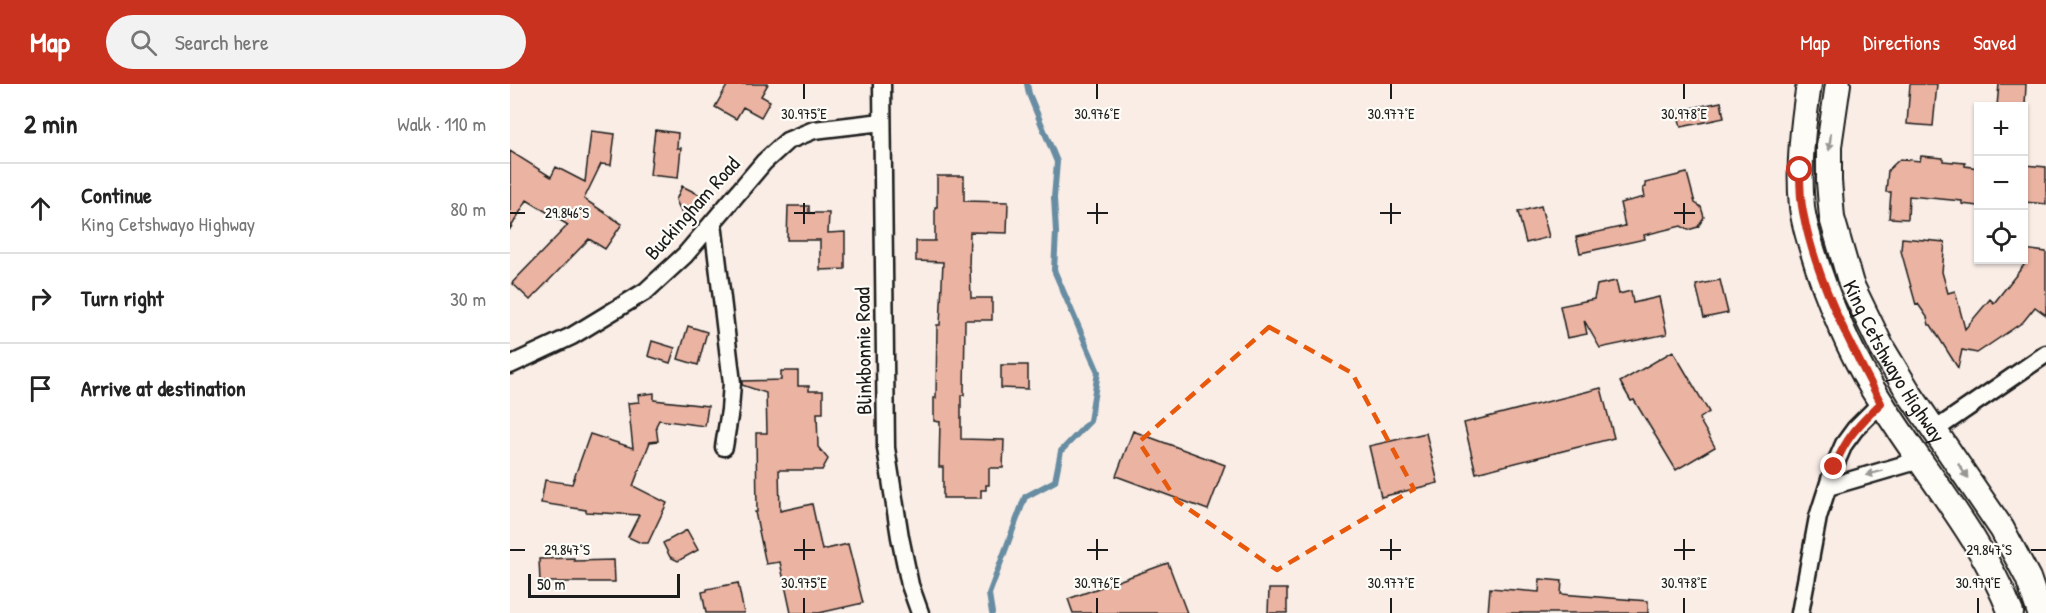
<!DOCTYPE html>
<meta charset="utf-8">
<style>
:root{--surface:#fff;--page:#f2f2f2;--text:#222;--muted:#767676;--line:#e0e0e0;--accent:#c8321e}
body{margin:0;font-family:"Patrick Hand",sans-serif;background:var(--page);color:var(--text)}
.controls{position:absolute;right:18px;top:18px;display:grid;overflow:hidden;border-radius:0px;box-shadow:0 2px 4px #0004}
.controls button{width:54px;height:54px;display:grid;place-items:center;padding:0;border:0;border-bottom:2px solid var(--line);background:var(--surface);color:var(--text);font:30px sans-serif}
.scale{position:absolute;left:18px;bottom:15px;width:152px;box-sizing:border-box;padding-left:6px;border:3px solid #1c1c1c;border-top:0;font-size:16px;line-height:21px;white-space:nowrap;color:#1c1c1c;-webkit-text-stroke:4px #fdfcf7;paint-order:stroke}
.stop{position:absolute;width:18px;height:18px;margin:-14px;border:4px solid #c8321e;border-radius:50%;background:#fff}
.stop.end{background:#c8321e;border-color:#fff;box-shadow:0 2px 6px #0008}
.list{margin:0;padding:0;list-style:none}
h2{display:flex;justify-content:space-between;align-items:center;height:78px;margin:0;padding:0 24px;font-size:26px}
h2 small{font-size:20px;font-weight:400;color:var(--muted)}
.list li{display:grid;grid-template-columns:39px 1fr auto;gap:18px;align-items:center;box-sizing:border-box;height:90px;padding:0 24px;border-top:2px solid var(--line)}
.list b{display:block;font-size:22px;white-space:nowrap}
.list p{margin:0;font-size:20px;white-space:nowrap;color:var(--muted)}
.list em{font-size:20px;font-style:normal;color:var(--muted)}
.icon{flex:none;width:33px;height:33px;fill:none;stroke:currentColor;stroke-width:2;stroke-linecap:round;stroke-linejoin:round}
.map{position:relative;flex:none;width:1536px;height:529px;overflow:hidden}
header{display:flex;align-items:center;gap:36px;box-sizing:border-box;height:84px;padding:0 30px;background:var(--accent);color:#fff}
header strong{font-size:28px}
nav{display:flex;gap:33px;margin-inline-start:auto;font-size:21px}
.search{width:420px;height:54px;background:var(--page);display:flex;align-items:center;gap:15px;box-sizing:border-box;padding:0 21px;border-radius:33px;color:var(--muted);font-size:22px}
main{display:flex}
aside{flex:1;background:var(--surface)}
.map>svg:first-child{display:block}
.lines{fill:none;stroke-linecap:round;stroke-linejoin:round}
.stream{stroke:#688da2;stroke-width:6}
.building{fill:#ebb3a1;stroke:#1c1c1c;stroke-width:1.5}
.street-casing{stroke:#1c1c1c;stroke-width:21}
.secondary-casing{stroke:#1c1c1c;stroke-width:28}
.street{stroke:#fdfcf7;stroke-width:16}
.secondary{stroke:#fdfcf7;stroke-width:24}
.oneway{fill:#989794}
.route{stroke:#c8321e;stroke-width:8}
.marked{fill:none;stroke:#e8590c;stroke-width:4.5;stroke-dasharray:12 8;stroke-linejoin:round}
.ticks{fill:none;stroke:#1c1c1c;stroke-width:2}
.labels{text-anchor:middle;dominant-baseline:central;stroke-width:4.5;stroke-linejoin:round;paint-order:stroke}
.street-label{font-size:21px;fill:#1c1c1c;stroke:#fdfcf7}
.ticks-label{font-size:15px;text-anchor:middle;fill:#1c1c1c;stroke:#fdfcf7;stroke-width:4.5;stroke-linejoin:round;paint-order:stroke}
</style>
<header>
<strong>Map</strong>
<div class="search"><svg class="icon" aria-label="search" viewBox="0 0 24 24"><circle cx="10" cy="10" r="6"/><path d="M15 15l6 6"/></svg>Search here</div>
<nav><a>Map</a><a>Directions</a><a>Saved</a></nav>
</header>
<main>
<aside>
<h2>2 min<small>Walk · 110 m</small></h2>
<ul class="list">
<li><svg class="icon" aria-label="ahead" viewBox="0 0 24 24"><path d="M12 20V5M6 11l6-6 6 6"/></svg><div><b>Continue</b><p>King Cetshwayo Highway</p></div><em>80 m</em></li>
<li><svg class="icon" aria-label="right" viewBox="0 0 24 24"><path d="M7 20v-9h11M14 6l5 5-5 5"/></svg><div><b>Turn right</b></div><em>30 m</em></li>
<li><svg class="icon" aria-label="arrive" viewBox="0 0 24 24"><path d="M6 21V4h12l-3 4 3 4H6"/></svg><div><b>Arrive at destination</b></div></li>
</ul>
</aside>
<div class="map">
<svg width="1536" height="529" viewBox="0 0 1536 529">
<rect width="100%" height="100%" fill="#f9ede6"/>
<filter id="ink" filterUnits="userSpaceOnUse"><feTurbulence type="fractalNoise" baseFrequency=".0167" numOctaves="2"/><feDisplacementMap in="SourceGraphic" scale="12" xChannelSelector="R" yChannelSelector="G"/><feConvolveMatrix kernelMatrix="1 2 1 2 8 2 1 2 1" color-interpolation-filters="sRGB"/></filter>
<g filter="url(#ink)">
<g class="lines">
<path class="stream" d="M482,529L479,510L515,413L545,397L551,367L580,337L588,288L544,186L546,148L544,114L547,78L519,10L517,0"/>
</g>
<path class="building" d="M218,0H258L251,12L260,17L251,33L233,23L226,35L205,23Z
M1400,0H1427L1423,42L1397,40Z
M1489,0H1516L1515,22H1487Z
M1211,18L1214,34L1171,43L1167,27Z
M145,46L168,49L167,64H171L168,94L140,91Z
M81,47L105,50L101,81L91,80L74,115L112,140L95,165L79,155L20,216L2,199L58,141L17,116L0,145V67L41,93L46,83L75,98Z
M1411,72L1433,74V77L1455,79V82L1468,84V122L1452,120V117L1399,112L1398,135L1379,134L1381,108H1376L1378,86L1390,75L1410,77Z
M1514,81L1536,83V120L1514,118Z
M1177,89L1185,119L1191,123L1194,133L1188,143L1178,146L1171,142L1134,151L1135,155L1070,169L1066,153L1115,142L1110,119L1135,113L1133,104L1136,103L1135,99Z
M427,92H454V117L498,118L497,149L460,148L459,183H460L461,214H482V236H455L454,311H451V355L494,356L493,384H479V401H476V406H471V414H433V383H429L430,338L424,337V314H426L427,241H430L433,178L406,177V157H425V123H427Z
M172,102L190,111L186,124L175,137L166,116Z
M278,122H299V129H319L318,149L335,148V185L310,186V156H277Z
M1031,122L1039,153L1016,159L1008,128Z
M1392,154L1435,158L1432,188L1438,209L1445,207L1455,245L1480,215L1484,219L1514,181V165L1536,168V231L1525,223L1513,238L1467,269L1452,266L1448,284L1421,241H1419L1417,233L1408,220L1406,221L1391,167Z
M1210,196L1218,229L1194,234L1186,201Z
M1106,197L1109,210L1121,207L1123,219L1149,213L1157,250L1090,264L1074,236L1077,250L1057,254L1050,222L1084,215L1087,201Z
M178,242L197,248L188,281L168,275Z
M142,257L165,264L160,279L138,272Z
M1163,267L1199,328L1189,335L1205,363L1166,386L1124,316L1121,317L1110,298Z
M491,281H518V305L491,304Z
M271,287H288V302H299V307H313V329H307L308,363L318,375L312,386H269L270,427L302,420L312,466L338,460L353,519L309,529H281L270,478L256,480L245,428H247L246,349H257L256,309L232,301V297L271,296Z
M1091,304L1104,354L966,389L954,339Z
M144,309V316L198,322L195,342L149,336L146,342L148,357L140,358L123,402L157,419L138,459H131L118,453L129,431L76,428V426L31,419L35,396L62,400L80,350L123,364L118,319L129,318L128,311Z
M623,347L715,381L698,426L606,392Z
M916,349L928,399L871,413L859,362Z
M177,446L188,466L168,477L160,473L153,459Z
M64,474V477L104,476L105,498H30L29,475Z
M658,479L677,529H563L558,515Z
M1030,495L1052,497L1051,510L1138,517V529H978L980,504L1029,508Z
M228,499L234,529H196L192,508L197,507V505Z
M759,505H777V529H758Z"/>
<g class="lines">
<g class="street-casing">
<path id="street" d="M372,0L376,364L390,453L400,501L410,529
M203,139L222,299L220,326L214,363
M0,281L62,252L136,207L175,171L254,78L277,57L304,46L372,38
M1425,346L1536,270
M1318,403L1410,376
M1290,529L1308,433L1324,383L1334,360L1345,345L1371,319"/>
</g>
<g class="secondary-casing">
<g id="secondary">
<path d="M1299,0C1293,40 1288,82 1292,123C1294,143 1302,164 1308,184C1324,231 1345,279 1372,320C1415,389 1471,452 1501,529"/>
<path id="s1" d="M1328,0L1319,62V97L1322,134L1341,200L1372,264L1401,312L1492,445L1518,494L1530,529"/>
</g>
</g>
<use href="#street" class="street"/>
<use href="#secondary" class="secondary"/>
</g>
<defs><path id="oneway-solid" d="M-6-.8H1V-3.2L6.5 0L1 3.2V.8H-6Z" transform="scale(1.5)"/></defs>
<g class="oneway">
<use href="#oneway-solid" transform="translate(1320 58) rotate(96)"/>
<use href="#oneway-solid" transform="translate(1453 387) rotate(56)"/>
<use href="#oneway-solid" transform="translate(1364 389) rotate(164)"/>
</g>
</g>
<g class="lines" filter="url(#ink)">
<path class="route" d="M1290,86C1290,100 1290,114 1293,128C1306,196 1339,258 1371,319C1348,342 1337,352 1324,383"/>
</g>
<path class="marked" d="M759,243L842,289L904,405L767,486L667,417L629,358Z"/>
<path class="ticks" d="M294,0V15M587,0V15M881,0V15M1174,0V15M294,119V140M587,119V140M881,119V140M1174,119V140M0,129H15M284,129H305M577,129H598M870,129H891M1164,129H1185M294,455V476M587,455V476M881,455V476M1174,455V476M0,466H15M284,466H305M577,466H598M870,466H891M1164,466H1185M1521,466H1536M294,514V529M587,514V529M881,514V529M1174,514V529M1468,514V529"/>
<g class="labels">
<g class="street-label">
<text transform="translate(182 124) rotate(-48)">Buckingham Road</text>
<text transform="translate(353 267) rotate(-91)">Blinkbonnie Road</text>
<text stroke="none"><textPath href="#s1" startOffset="292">King Cetshwayo Highway</textPath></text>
</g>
</g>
<g class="ticks-label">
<text x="294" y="35">30.975°E</text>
<text x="587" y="35">30.976°E</text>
<text x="881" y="35">30.977°E</text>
<text x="1174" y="35">30.978°E</text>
<text x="57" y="134">29.846°S</text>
<text x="57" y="471">29.847°S</text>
<text x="1479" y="471">29.847°S</text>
<text x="294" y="504">30.975°E</text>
<text x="587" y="504">30.976°E</text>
<text x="881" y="504">30.977°E</text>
<text x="1174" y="504">30.978°E</text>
<text x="1468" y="504">30.979°E</text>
</g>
</svg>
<div class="controls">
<button>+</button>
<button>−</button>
<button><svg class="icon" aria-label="locate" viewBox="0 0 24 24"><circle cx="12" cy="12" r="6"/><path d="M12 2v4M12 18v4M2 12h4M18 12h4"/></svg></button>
</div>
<div class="scale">50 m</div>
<div class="stop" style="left:1290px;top:86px"></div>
<div class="stop end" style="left:1324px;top:383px"></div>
</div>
</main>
